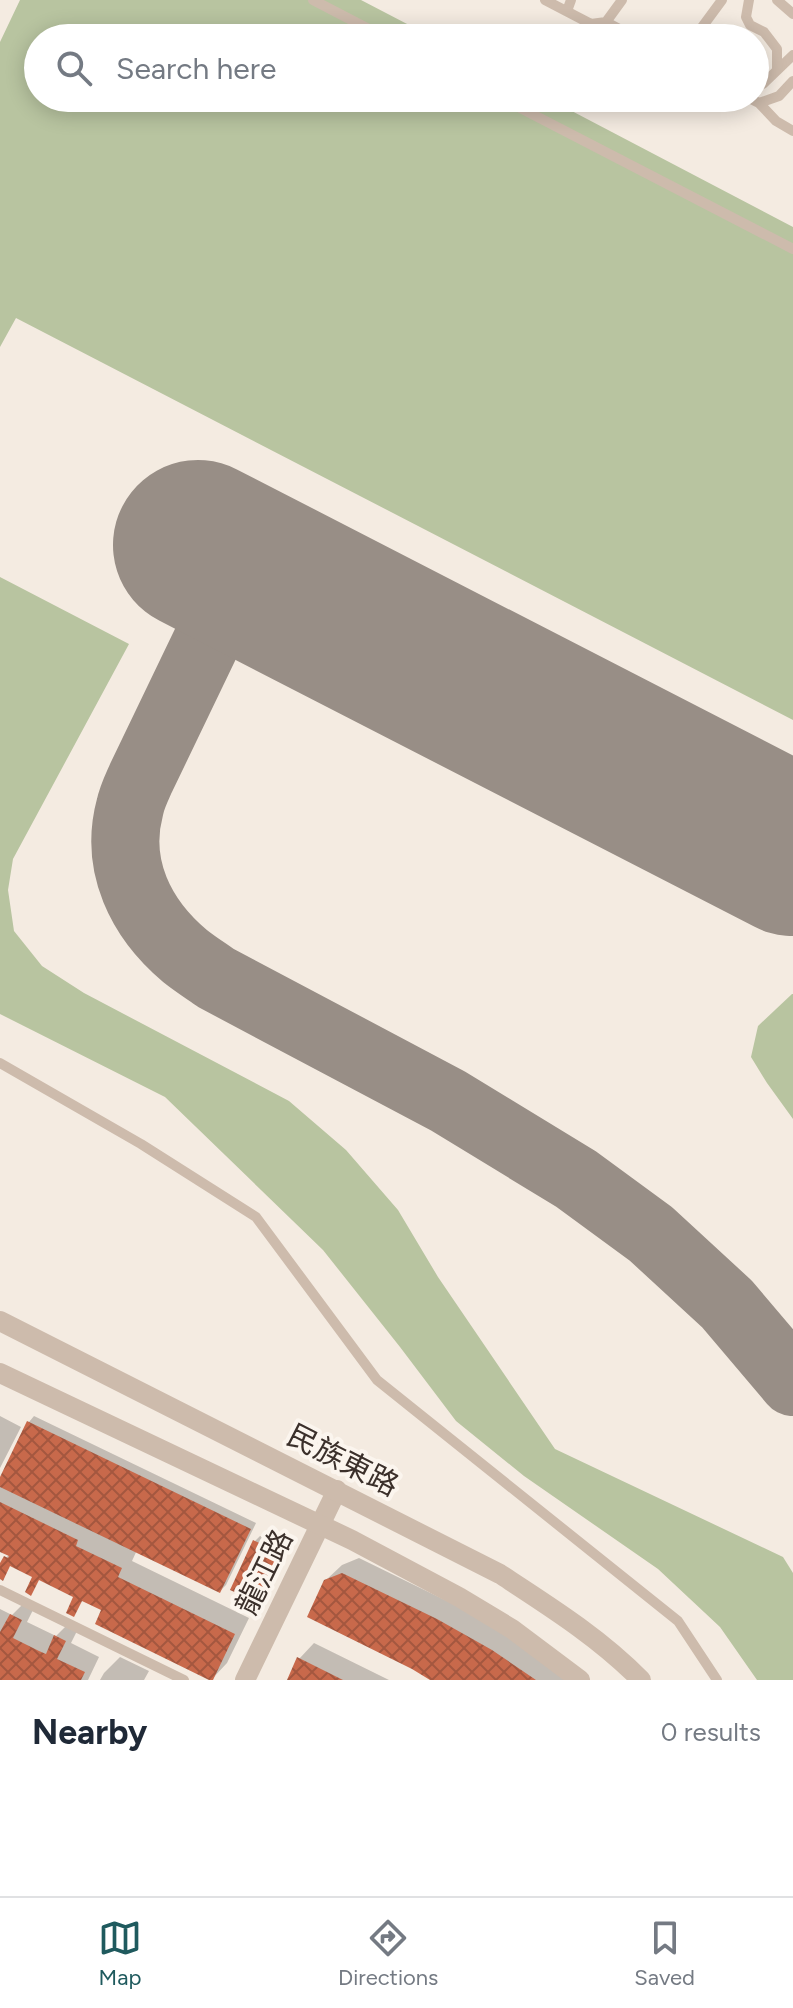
<!DOCTYPE html>
<meta charset="utf-8">
<style>
:root{--surface:#fff;--page:#f6f6f7;--text:#1f2937;--muted:#747a83;--line:#e0e1e3;--accent:#1f5a5e}
body{margin:0;font-family:Figtree,"Noto Sans TC",sans-serif;background:var(--page);color:var(--text)}
.list{margin:0;padding:0;list-style:none}
h2{display:flex;justify-content:space-between;align-items:center;height:104px;margin:0;padding:0 32px;font-size:34px}
h2 small{font-size:26px;font-weight:400;color:var(--muted)}
.icon{flex:none;width:44px;height:44px;fill:none;stroke:currentColor;stroke-width:2;stroke-linecap:round;stroke-linejoin:round}
.map{position:relative;flex:none;width:793px;height:1680px;overflow:hidden}
.search{position:absolute;background:var(--surface);box-shadow:0 4px 20px #0003;left:24px;right:24px;top:24px;height:88px;display:flex;align-items:center;gap:20px;box-sizing:border-box;padding:0 28px;border-radius:44px;color:var(--muted);font-size:30px}
.sheet{height:216px;background:var(--surface)}
nav{display:flex;justify-content:space-around;align-items:center;box-sizing:border-box;height:112px;border-top:2px solid var(--line);background:var(--surface);font-size:22px;color:var(--muted)}
nav a{display:grid;justify-items:center;gap:4px}
nav .on{color:var(--accent)}
.map>svg:first-child{display:block}
.grass{fill:#b8c4a0}
.shadow{fill:#0003}
.lines{fill:none;stroke-linecap:round;stroke-linejoin:round}
.taxiway{stroke:#988e86;stroke-width:68}
.runway{stroke:#988e86;stroke-width:170}
.building{fill:url(#building-cross-hatch)}
.service{stroke:#cdbbac;stroke-width:10}
.minor{stroke:#cdbbac;stroke-width:20}
.tertiary{stroke:#cdbbac;stroke-width:20}
.labels{text-anchor:middle;dominant-baseline:central;stroke-width:8;stroke-linejoin:round;paint-order:stroke}
.street-label{font-size:30px;fill:#3b302b;stroke:#fbf5ee}
</style>
<div class="map">
<svg width="793" height="1680" viewBox="0 0 793 1680">
<defs>
<pattern id="building-cross-hatch" width="8" height="8" patternUnits="userSpaceOnUse" patternTransform="scale(2)"><rect width="8" height="8" fill="#c8694b"/><path d="M0 0l8 8M0 8l8-8" fill="none" stroke="#a4573f"/></pattern>
</defs>
<rect width="100%" height="100%" fill="#f4ebe1"/>
<path class="grass" d="M20,0H361L434,38H38V98H547L793,227V720L16,318L0,347V42Z
M0,577L129,644L13,859L8,890L14,931L42,966L84,993L289,1101L346,1150L398,1210L438,1277L555,1449L783,1557L793,1573V1680H757L720,1627L658,1569L524,1476L456,1421L400,1347L323,1250L165,1097L0,1014Z
M792,994H793V1119L767,1083L751,1057L758,1026Z"/>
<path class="shadow" d="M0,1416L21,1427L0,1468Z
M34,1416L256,1523L226,1585L220,1591L137,1550L132,1561L249,1618L227,1663L212,1679L104,1609L11,1564L0,1577V1568L9,1554L0,1549V1479L29,1422Z
M260,1536L276,1543L284,1561L268,1597L263,1603L255,1541Z
M359,1558L453,1604L507,1635L571,1680H433L325,1581L342,1565Z
M27,1600L36,1604L27,1622L56,1636L71,1621L80,1625L71,1643L99,1657L88,1680H4L0,1678V1609L12,1615Z
M314,1643L389,1680H289L299,1659Z
M120,1657L149,1671L144,1680H100L104,1673Z"/>
<g class="lines">
<path class="taxiway" d="M242,568L141,778C137,787 132,797 130,807C114,866 141,919 185,956C195,964 206,971 216,978L448,1101L576,1179L651,1234L727,1304L793,1382"/>
<path class="runway" d="M198,545L793,851"/>
</g>
<path class="building" d="M27,1421L251,1529L220,1593L0,1487V1477Z
M0,1502L78,1540L76,1546L122,1568L118,1577L235,1634L213,1680H209L95,1624L101,1610L82,1601L74,1617L66,1613L73,1597L39,1580L31,1596L25,1592L32,1577L10,1566L3,1581L0,1579V1563L4,1556L8,1558L9,1556L0,1552Z
M253,1540L270,1548L280,1568L263,1605L230,1590Z
M342,1573L437,1619L492,1650L536,1680H430L412,1669L307,1617L324,1580Z
M10,1614L22,1620L13,1638L39,1651L46,1654L54,1635L66,1641L57,1659L85,1672L81,1680H0V1632Z
M297,1657L343,1680H287Z"/>
<g class="lines">
<path class="service" d="M313,0L386,38
M545,0L591,24L606,22L636,38
M749,0L746,17L750,25L764,32L777,49V70
M777,0L793,14
M567,11L571,0
M606,22L622,0
M694,38L722,0
M763,84L793,55
M501,98L793,249
M749,98L759,103L776,121L793,131
M759,103L779,96L793,81
M0,1063L141,1144L256,1217L377,1380L678,1621L717,1680
M0,1590L184,1680"/>
<path class="minor" d="M245,1680L337,1490"/>
<path class="tertiary" d="M0,1321L500,1574C549,1606 600,1638 641,1680
M0,1373L352,1540L459,1597L512,1629L580,1680"/>
</g>
<g class="labels">
<g class="street-label">
<text transform="translate(343 1460) rotate(27)">民族東路</text>
<text transform="translate(264 1572) rotate(-64)">龍江路</text>
</g>
</g>
</svg>
<div class="search"><svg class="icon" aria-label="search" viewBox="0 0 24 24"><circle cx="10" cy="10" r="6"/><path d="M15 15l6 6"/></svg>Search here</div>
</div>
<section class="sheet">
<h2>Nearby<small>0 results</small></h2>
<ul class="list">
</ul>
</section>
<nav>
<a class="on"><svg class="icon" aria-label="map" viewBox="0 0 24 24"><path d="M3 6l6-2 6 2 6-2v14l-6 2-6-2-6 2zM9 4v14M15 6v14"/></svg>Map</a>
<a><svg class="icon" aria-label="directions" viewBox="0 0 24 24"><path d="M12 3l9 9-9 9-9-9zM9 14v-3h6M13 9l2 2-2 2"/></svg>Directions</a>
<a><svg class="icon" aria-label="saved" viewBox="0 0 24 24"><path d="M7 4h10v16l-5-4-5 4z"/></svg>Saved</a>
</nav>
